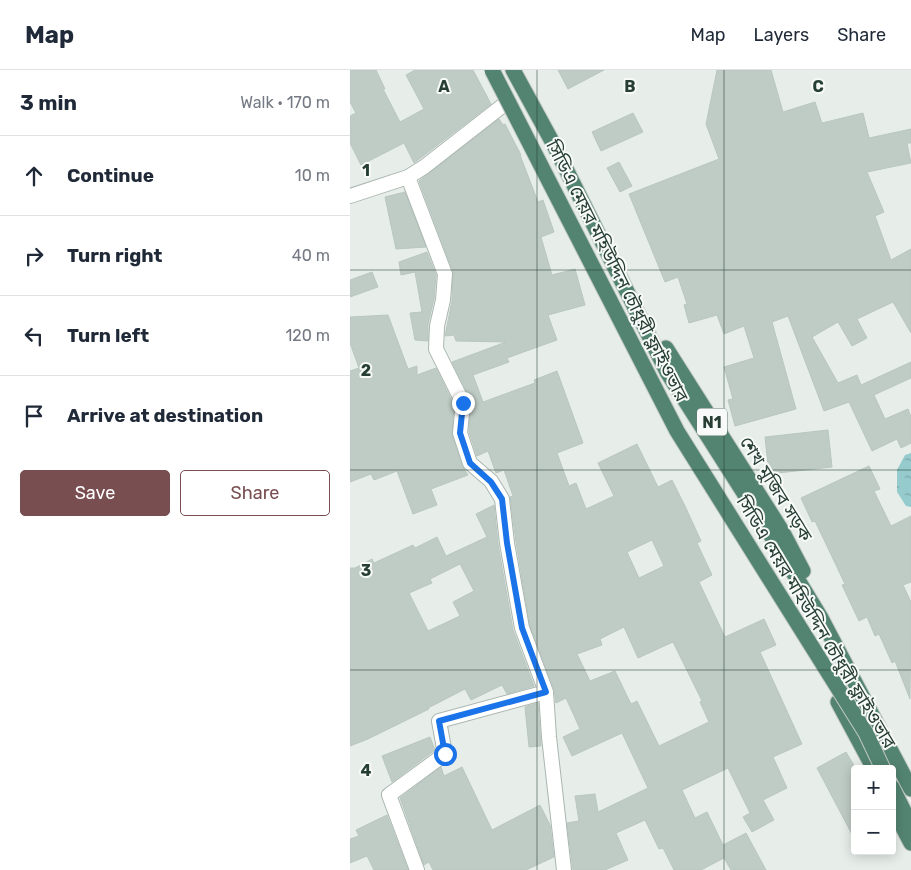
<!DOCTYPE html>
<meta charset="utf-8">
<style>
:root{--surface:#fff;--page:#f6f6f7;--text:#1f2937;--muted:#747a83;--line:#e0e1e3;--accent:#784e50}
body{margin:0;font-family:Rubik,"Noto Sans Bengali",sans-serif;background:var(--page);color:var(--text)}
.controls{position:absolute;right:15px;bottom:15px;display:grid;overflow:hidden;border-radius:5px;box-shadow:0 2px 12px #0003}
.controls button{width:45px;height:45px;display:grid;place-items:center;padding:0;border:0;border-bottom:1px solid var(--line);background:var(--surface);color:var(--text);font:25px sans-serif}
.stop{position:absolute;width:15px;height:15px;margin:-11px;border:4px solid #1a73e8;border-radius:50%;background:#fff}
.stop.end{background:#1a73e8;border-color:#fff;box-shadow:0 1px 5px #0008}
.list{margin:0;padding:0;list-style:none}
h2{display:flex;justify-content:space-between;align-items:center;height:65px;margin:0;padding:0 20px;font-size:21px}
h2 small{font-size:16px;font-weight:400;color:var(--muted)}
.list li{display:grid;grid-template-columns:32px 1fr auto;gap:15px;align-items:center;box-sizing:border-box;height:80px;padding:0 20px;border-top:1px solid var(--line)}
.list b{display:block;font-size:19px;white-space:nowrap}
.list em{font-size:16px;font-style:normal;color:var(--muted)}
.actions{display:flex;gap:10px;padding:15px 20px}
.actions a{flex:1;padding:11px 0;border:1px solid var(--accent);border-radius:5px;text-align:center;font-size:18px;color:var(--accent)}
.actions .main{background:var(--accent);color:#fff}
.icon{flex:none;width:28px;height:28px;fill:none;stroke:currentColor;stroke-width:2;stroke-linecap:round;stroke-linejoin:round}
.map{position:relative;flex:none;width:561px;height:800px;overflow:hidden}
header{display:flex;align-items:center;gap:30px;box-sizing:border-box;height:70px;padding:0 25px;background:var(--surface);border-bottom:1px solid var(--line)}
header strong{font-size:24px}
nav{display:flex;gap:28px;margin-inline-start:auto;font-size:18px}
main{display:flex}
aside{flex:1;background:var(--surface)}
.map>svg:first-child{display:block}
.water{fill:url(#water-ripples)}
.building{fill:#bfcbc5;stroke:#b9c7c0;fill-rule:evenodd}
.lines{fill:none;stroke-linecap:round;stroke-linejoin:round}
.minor-casing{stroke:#aab6b0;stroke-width:16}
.trunk-casing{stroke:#c3c9c6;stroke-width:17}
.minor{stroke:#fff;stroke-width:14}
.trunk{stroke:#538472;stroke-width:15}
.trunk-bridge-casing{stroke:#c3c9c6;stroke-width:17;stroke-linecap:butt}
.trunk-bridge{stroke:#538472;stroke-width:15}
.route{stroke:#1a73e8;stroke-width:6}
.grid{fill:none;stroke:#273e35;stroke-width:1;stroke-opacity:0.55}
.labels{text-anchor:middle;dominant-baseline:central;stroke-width:4;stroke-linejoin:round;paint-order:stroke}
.shield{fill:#f7faf8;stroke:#657670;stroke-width:1}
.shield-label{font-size:16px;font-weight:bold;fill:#273e35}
.street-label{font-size:18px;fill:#273e35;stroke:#f7faf8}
.grid-label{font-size:16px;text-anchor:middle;font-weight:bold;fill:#273e35;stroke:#f7faf8;stroke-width:4;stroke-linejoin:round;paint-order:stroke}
</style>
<header>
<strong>Map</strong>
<nav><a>Map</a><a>Layers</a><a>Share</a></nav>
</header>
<main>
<aside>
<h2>3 min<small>Walk · 170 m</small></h2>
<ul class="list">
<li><svg class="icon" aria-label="ahead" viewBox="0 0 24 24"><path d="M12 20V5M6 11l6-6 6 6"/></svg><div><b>Continue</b></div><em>10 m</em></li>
<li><svg class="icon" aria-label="right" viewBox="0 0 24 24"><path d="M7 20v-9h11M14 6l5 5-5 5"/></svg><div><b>Turn right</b></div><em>40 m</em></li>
<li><svg class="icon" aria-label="left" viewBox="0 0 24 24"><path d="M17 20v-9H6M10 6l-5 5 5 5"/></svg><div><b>Turn left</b></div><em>120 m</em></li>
<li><svg class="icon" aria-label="arrive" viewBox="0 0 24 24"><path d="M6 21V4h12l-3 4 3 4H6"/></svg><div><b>Arrive at destination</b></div></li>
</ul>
<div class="actions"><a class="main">Save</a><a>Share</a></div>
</aside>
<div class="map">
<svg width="561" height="800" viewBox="0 0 561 800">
<defs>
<pattern id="water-ripples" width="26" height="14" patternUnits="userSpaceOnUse" patternTransform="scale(1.25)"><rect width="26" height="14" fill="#95cbcc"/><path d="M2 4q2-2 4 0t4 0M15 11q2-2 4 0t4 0" fill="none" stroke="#7aa6a6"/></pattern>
</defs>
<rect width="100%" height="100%" fill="#e7eeea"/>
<path class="water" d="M561,383V437L556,436L547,422V400L555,385Z"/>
<path class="building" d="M0,0H26L35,19H33L50,52L74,39L56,5L65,0H123L141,34L64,93L54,73L11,95L0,73V46L6,43L0,32Z
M208,0H254L218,19Z
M367,0H421L433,42L465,32L472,53L513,43L519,68L561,59V73H557L561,93L517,102L534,142L525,146L541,190L561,179V263L543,232L507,249L517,268L502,276L488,252L462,267L488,313L507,305L511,315L561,292V308L524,325L535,349L558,339L561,347V373L551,378L547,369L522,381L499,332L474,341L438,246L422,252L446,339L385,356L378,330L383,329L374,297L404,288L394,256L374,264L367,245L339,253L334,235L337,234L328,207L315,212L279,124L369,89L356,54Z
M283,43L293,62L251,81L242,62Z
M149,49L153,55L155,54L171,85H170L188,132L193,130L204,162L191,167L202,205L225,199L235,235L198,245L207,270L157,288L159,292L123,305L133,332L185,313L184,310L207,301L233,373L207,383L219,416L226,413L236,439L264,426L248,393L287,374L308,417L322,410L335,436L351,471L347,473L362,505L349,512L375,567L414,549L426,575L410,582L452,674L423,687L437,718L413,730L424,750L402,762L393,747L400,743L378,698L332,720L345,748L357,742L373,775L396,763L416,800H381L374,788L351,800H324L313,778L309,779L295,750L266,763L278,790L255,800H223L217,753L229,751L225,726L245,724L248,742L298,718L272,663L222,686L213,667L230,659L216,628L206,633L204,619L180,556L166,472L160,427L163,426L154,400L146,403L138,381L127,386L119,362L121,330L102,292L156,272L106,271L104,265L95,266L102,231L103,201L69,111ZM302,470L314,496L289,508L277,482ZM274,557L288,588L323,572L352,631L350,632L359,652L309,676L287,631L281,634L265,601L240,611L227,584L252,575L250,569Z
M269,92L282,116L270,122L257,98Z
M55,122L76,177L46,179L35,127Z
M77,182L86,205L84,229L78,254V271L65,270L60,243L72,242L65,202L51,205L49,192Z
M22,202L28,217L0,227V210Z
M38,245L58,299L67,296V305L86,298L104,335L102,365L112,396L118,405L81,419L87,435L63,444L47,401L24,410L21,404L0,412V301L9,298L0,273V247Z
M478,360L482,397L419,404L415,367Z
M519,396L530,419L524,421L541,456L561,446V512L553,515L561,532L560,629L545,591L542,593L529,564L525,566L517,547L509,551L492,515L495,514L465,451L462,452L451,428Z
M144,435L148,474L163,560L184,616L157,624L152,615L121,630L115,619L78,638L79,639L18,669L0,676V498H5L22,489L24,493L63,475L65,478L87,467L96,486L137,467L126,444ZM110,494L124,521L103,532L110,546L78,561L59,523L82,513L80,509Z
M188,633L191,676L179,677L175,637Z
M80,667L85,680L42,712L32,686Z
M496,682L505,697V770L467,698Z
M91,697L94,706L112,697L142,760L190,735L200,755L204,787L176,800H83L79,792L74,795L50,728Z
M37,745L58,800H24L17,786L0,793V769L9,766L6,760Z"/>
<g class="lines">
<g class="minor-casing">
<path id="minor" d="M58,107L95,204L93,230L87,256L86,279L113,333L110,363L120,393L141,411L152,429L157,473L172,558L196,622L89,651L95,684L39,725L67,800
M0,126L58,107L74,97L156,33
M196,622L199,667L214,800"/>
</g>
<g class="trunk-casing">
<path id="trunk" d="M163,0L204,75L317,302L420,464L471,548L561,719
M316,278L432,461L453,501
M488,632L524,699
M542,717L561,755
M548,748L561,773"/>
</g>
<use href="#minor" class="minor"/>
<use href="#trunk" class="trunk"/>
<g class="trunk-bridge-casing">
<path id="trunk-bridge" d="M142,0L327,361L516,663L533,699"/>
</g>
<use href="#trunk-bridge" class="trunk-bridge"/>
</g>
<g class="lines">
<path class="route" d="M95,684L89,651L196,622L172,558L157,473L152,429L141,412L120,393L110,363L113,333"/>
</g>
<path class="grid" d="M187,0V800M374,0V800M0,200H561M0,400H561M0,600H561"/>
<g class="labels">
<rect class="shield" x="347" y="338.5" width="30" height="27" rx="4"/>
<g class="shield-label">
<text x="362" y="352">N1</text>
</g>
<g class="street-label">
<text transform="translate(267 201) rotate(63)">সিডিএ মেয়র মহিউদ্দিন চৌধুরী ফ্লাইওভার</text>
<text transform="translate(426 419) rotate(58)">শেখ মুজিব সড়ক</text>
<text transform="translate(466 552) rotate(59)">সিডিএ মেয়র মহিউদ্দিন চৌধুরী ফ্লাইওভার</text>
</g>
</g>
<g class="grid-label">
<text x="94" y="22">A</text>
<text x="280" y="22">B</text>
<text x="468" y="22">C</text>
<text x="16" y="106">1</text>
<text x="16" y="306">2</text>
<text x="16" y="506">3</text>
<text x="16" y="706">4</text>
</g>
</svg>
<div class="controls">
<button>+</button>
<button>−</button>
</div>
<div class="stop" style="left:95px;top:684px"></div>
<div class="stop end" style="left:113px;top:333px"></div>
</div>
</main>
